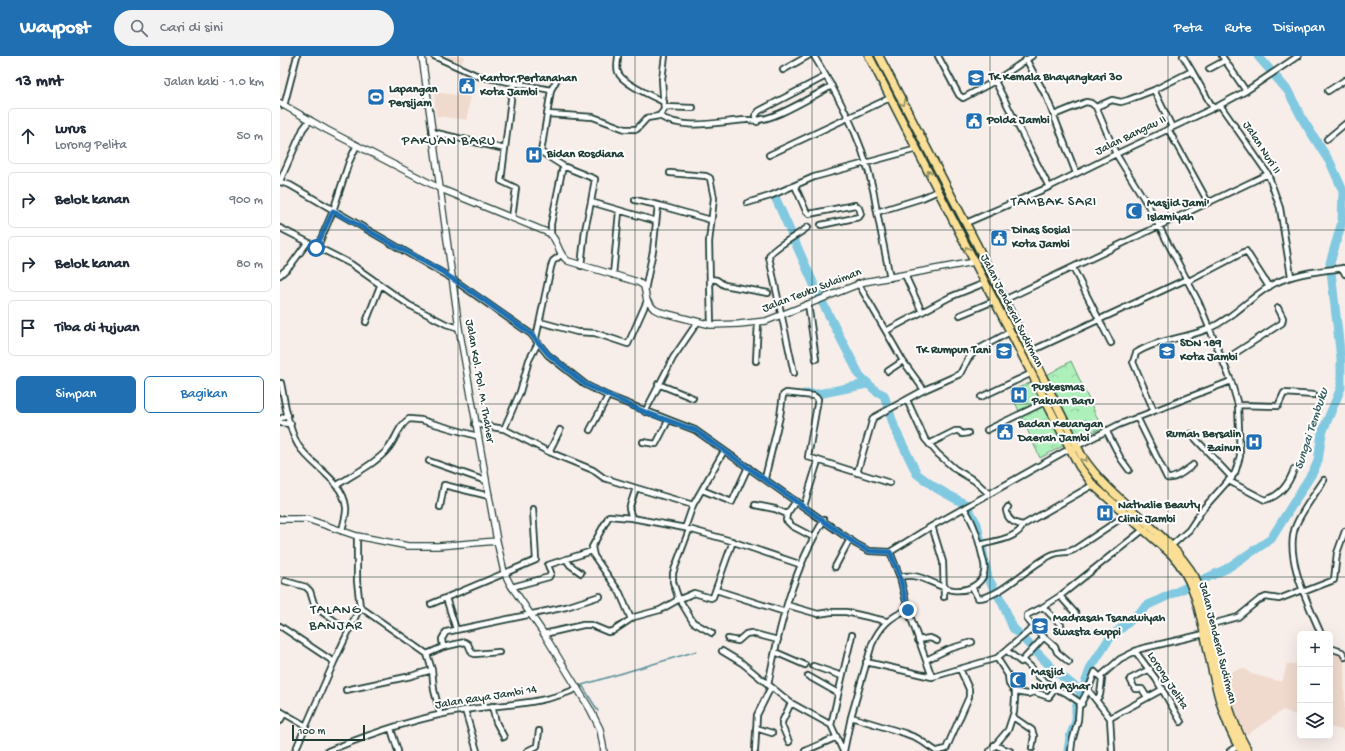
<!DOCTYPE html>
<html lang="id">
<meta charset="utf-8">
<style>
:root{--surface:#fff;--page:#f2f2f3;--text:#1f2937;--muted:#747a83;--line:#e0e1e3;--accent:#1f6fb2}
body{margin:0;font-family:"Gochi Hand",sans-serif;background:var(--page);color:var(--text)}
.controls{position:absolute;right:12px;bottom:12px;display:grid;overflow:hidden;border-radius:6px;box-shadow:0 4px 16px #0002}
.controls button{width:36px;height:36px;display:grid;place-items:center;padding:0;border:0;border-bottom:1px solid var(--line);background:var(--surface);color:var(--text);font:20px sans-serif}
.scale{position:absolute;left:12px;bottom:10px;width:73px;box-sizing:border-box;padding-left:4px;border:2px solid #1f3d34;border-top:0;font-size:11px;line-height:14px;white-space:nowrap;color:#1f3d34;-webkit-text-stroke:3px #fff;paint-order:stroke}
.stop{position:absolute;width:12px;height:12px;margin:-9px;border:3px solid #1f6fb2;border-radius:50%;background:#fff}
.stop.end{background:#1f6fb2;border-color:#fff;box-shadow:0 1px 4px #0008}
.list{margin:0;padding:0;list-style:none}
h2{display:flex;justify-content:space-between;align-items:center;height:52px;margin:0;padding:0 16px;font-size:17px}
h2 small{font-size:13px;font-weight:400;color:var(--muted)}
.list li{display:grid;grid-template-columns:26px 1fr auto;gap:12px;align-items:center;box-sizing:border-box;height:56px;margin:0 8px 8px;padding:0 8px;border:1px solid var(--line);border-radius:6px}
.list b{display:block;font-size:15px;white-space:nowrap}
.list p{margin:0;font-size:13px;white-space:nowrap;color:var(--muted)}
.list em{font-size:13px;font-style:normal;color:var(--muted)}
.actions{display:flex;gap:8px;padding:12px 16px}
.actions a{flex:1;padding:9px 0;border:1px solid var(--accent);border-radius:6px;text-align:center;font-size:14px;color:var(--accent)}
.actions .main{background:var(--accent);color:#fff}
.icon{flex:none;width:22px;height:22px;fill:none;stroke:currentColor;stroke-width:2;stroke-linecap:round;stroke-linejoin:round}
.map{position:relative;flex:none;width:1065px;height:695px;overflow:hidden}
header{display:flex;align-items:center;gap:24px;box-sizing:border-box;height:56px;padding:0 20px;background:var(--accent);color:#fff}
header strong{font-size:19px}
nav{display:flex;gap:22px;margin-inline-start:auto;font-size:14px}
.search{width:280px;height:36px;background:var(--page);display:flex;align-items:center;gap:10px;box-sizing:border-box;padding:0 14px;border-radius:22px;color:var(--muted);font-size:15px}
main{display:flex}
aside{flex:1;background:var(--surface)}
.map>svg:first-child{display:block}
.built{fill:#f0dace}
.park{fill:url(#park-crowns);stroke:#669677}
.lines{fill:none;stroke-linecap:round;stroke-linejoin:round}
.stream{stroke:#5a919c;stroke-width:1.5}
.river{stroke:#81c9e1;stroke-width:9}
.minor-casing{stroke:#1f3d34;stroke-width:8}
.tertiary-casing{stroke:#1f3d34;stroke-width:8}
.trunk-casing{stroke:#1f3d34;stroke-width:10}
.minor{stroke:#fff;stroke-width:4.5}
.tertiary{stroke:#fff;stroke-width:5.5}
.trunk{stroke:#fbdf96;stroke-width:7}
.oneway{stroke:#8d8e65}
.route{stroke:#1f6fb2;stroke-width:5}
.grid{fill:none;stroke:#1f3d34;stroke-width:1;stroke-opacity:0.55}
.labels{text-anchor:middle;dominant-baseline:central;stroke-width:4;stroke-linejoin:round;paint-order:stroke}
.poi-label{font-size:12px;font-weight:bold;fill:#1f3d34;stroke:#fff;text-anchor:start}
.street-label{font-size:12px;fill:#1f3d34;stroke:#fff}
.water-label{font-size:13px;font-style:italic;fill:#38605f;stroke:#fff}
.quarter-label{font-size:14px;letter-spacing:1px;fill:#1f3d34;stroke:#fff}
</style>
<header>
<strong>Waypost</strong>
<div class="search"><svg class="icon" aria-label="search" viewBox="0 0 24 24"><circle cx="10" cy="10" r="6"/><path d="M15 15l6 6"/></svg>Cari di sini</div>
<nav><a>Peta</a><a>Rute</a><a>Disimpan</a></nav>
</header>
<main>
<aside>
<h2>13 mnt<small>Jalan kaki · 1.0 km</small></h2>
<ul class="list">
<li><svg class="icon" aria-label="ahead" viewBox="0 0 24 24"><path d="M12 20V5M6 11l6-6 6 6"/></svg><div><b>Lurus</b><p>Lorong Pelita</p></div><em>50 m</em></li>
<li><svg class="icon" aria-label="right" viewBox="0 0 24 24"><path d="M7 20v-9h11M14 6l5 5-5 5"/></svg><div><b>Belok kanan</b></div><em>900 m</em></li>
<li><svg class="icon" aria-label="right" viewBox="0 0 24 24"><path d="M7 20v-9h11M14 6l5 5-5 5"/></svg><div><b>Belok kanan</b></div><em>80 m</em></li>
<li><svg class="icon" aria-label="arrive" viewBox="0 0 24 24"><path d="M6 21V4h12l-3 4 3 4H6"/></svg><div><b>Tiba di tujuan</b></div></li>
</ul>
<div class="actions"><a class="main">Simpan</a><a>Bagikan</a></div>
</aside>
<div class="map">
<svg width="1065" height="695" viewBox="0 0 1065 695">
<defs>
<pattern id="park-crowns" width="20" height="18" patternUnits="userSpaceOnUse"><rect width="20" height="18" fill="#adf0ba"/><path d="M2 6a3 3 0 1 1 6 0M12 15a3 3 0 1 1 6 0" fill="none" stroke="#94cfa0"/></pattern>
</defs>
<rect width="100%" height="100%" fill="#f8eee9"/>
<filter id="ink" filterUnits="userSpaceOnUse"><feTurbulence type="fractalNoise" baseFrequency=".025" numOctaves="2"/><feDisplacementMap in="SourceGraphic" scale="8" xChannelSelector="R" yChannelSelector="G"/><feConvolveMatrix kernelMatrix="1 2 1 2 8 2 1 2 1" color-interpolation-filters="sRGB"/></filter>
<g filter="url(#ink)">
<path class="built" d="M165,0H185L182,7Z
M154,36L190,41L187,64L156,60Z
M1050,594L1064,599L1065,675L1050,671Z
M1020,595V661L1003,654L967,679L963,673L958,675L940,619L963,612L972,618L1002,626L1007,608H1016Z"/>
<path class="park" d="M791,305L822,372L794,384L760,402L730,335L762,322Z"/>
<g class="lines">
<path class="stream" d="M318,655L302,629L417,595"/>
<path class="river" d="M496,143L539,240L580,320L596,335L604,339L615,373L637,418L656,432L685,448
M524,338H538L587,328
M689,454L697,468L708,522L722,546L733,572L775,615L802,636
M788,695L790,681L796,665V652L811,611L829,583L868,549L946,513L991,483L1034,414L1038,405L1042,377L1061,332V303L1050,207L1062,166L1063,135L1051,108L1023,64L1008,35L978,0"/>
<g class="minor-casing">
<path id="minor" d="M154,0L198,20L271,34L261,96L283,110L315,123L311,146L376,165
M338,0C338,5 336,11 338,16C341,27 374,41 384,46
M534,0C565,51 589,96 597,156L642,142L658,135
M658,0L679,39L683,42L715,25L752,0
M942,0L966,35
M746,3L767,42L796,117
M929,13L944,5
M503,14L528,0
M912,15L933,52
M715,25L769,131
M271,34L276,25
M874,34L892,71
M1048,35L1065,24
M940,49L988,118L1000,152L1011,220
M4,50L17,0
M384,51L413,52
M816,51L832,44L841,46L848,44L874,34L912,15L903,0
M267,58L313,61L345,73H357L367,62L379,60L384,54L382,23L385,0
M774,59L806,46L811,47L816,51L836,98L869,151L919,247L951,325L958,349L960,400L955,417L922,454L909,474L891,490
M379,60C406,75 436,66 466,64
M469,64C490,68 532,40 552,30
M477,66L475,60L479,55L546,20
M888,73L928,146
M152,76L225,93
M1047,83L1065,68
M489,99L610,42
M390,117L426,120L430,122L434,142L429,186L431,269
M0,125L23,73L30,64
M0,126L10,129L171,222L251,278L268,299L306,329L328,340L415,374L576,488L589,495L610,496L652,470L789,393
M515,130L526,155L529,158L575,149L579,152L581,158L579,161L541,169
M355,144L378,149
M467,147L490,140L534,121L637,93
M597,156L610,222
M232,162L236,132L221,125L233,27
M686,167L769,131L836,98L940,49L966,35L1018,0
M0,172L71,208L129,249L166,268L179,272
M271,179V168L283,110
M37,192L53,155L69,106L77,89
M301,210L305,174L311,146
M793,212L831,287
M1062,212L1065,218
M0,219L11,209L27,187
M333,219L339,156
M625,219L642,256
M430,223L437,224L444,229L488,237
M909,225L966,195L989,231
M578,227L623,305L644,334
M365,234L373,195L378,149L431,164
M724,244L988,118
M528,248L536,303
M680,259L714,245
M86,266L100,230
M260,266L297,276L315,277L348,288L367,245
M606,275L670,241L705,227
M256,282L271,211L273,205L281,199
M258,287L249,304L240,336L224,373L269,396L313,414L324,422L356,432L349,453L352,462L405,472L448,484L522,509
M749,296L907,223
M476,305L478,266
M943,305L1002,267L1003,262L998,252
M608,315L623,305
M514,317L489,201C490,193 520,178 528,171
M1,327C5,347 8,371 18,389C31,410 63,424 66,451C67,458 63,468 62,475
M378,328L413,342
M701,341L750,318
M627,344L645,383L658,398L675,413L695,425L709,438
M958,349L998,350L1004,337L1034,339
M874,355L853,306L856,297C878,283 904,283 928,273C951,263 967,245 988,231C1011,217 1039,215 1065,212
M365,356L393,302L417,267
M857,361L887,422C895,424 906,414 913,409
M0,363L8,359
M0,367L11,368
M195,368L224,373
M310,374L328,340
M707,374L765,346
M826,374L841,403L849,414
M911,378L952,422
M363,386L376,388L388,365
M649,388L675,375H679L682,378L688,377
M797,390L838,369L951,325
M269,396L280,374
M149,405L206,425
M577,417L593,362L644,334L680,318L688,303L695,295L730,276
M485,422L500,360L503,339L506,337L534,340L538,343L528,401L610,427
M949,425L985,444C1000,440 1009,428 1014,413
M56,430C73,418 94,409 107,394C116,384 118,370 129,363L141,364L197,380
M356,432L413,449
M422,434L452,446L468,411
M516,445L507,458L506,464L512,470L533,481
M475,449L495,453L507,458
M524,450L538,405
M160,451L164,429L209,440
M728,451L726,454C727,463 734,468 743,469L813,429
M652,470L663,506L664,541
M405,472L413,449L444,395
M409,474L393,517V526L398,541L413,566L432,577
M700,489C713,485 738,483 743,469
M286,503L290,509L301,517
M555,511L570,483
M620,521C640,515 655,531 673,534C691,536 708,525 704,507C699,487 696,469 684,452
M5,525L26,531L30,535L35,551L69,575
M232,531L269,521L271,517L268,509L312,495
M692,531L698,542C721,542 752,506 774,498C782,495 787,498 795,493L846,459
M436,534L505,556
M1023,536L1054,524L1057,497L1065,475
M780,540L796,558
M166,542L176,573
M400,543L414,537L431,542L433,541L453,485
M151,548L256,504L253,453
M507,549L538,558L551,556H566L606,565
M80,551L147,598L152,614L154,634L160,658
M763,551L747,559V563L759,577L775,591L777,596L789,606
M628,554L652,621L717,602L754,571
M351,563L340,537L314,500L312,491L329,460L352,462
M781,569L763,551L780,540L863,474
M928,569L958,561L979,544L986,541L999,543L1022,534
M0,570L54,606
M264,578L303,569H311L328,576L333,575L354,561L380,554L396,545L398,541
M1041,578C1029,549 1003,500 1016,469C1023,453 1035,438 1044,424
M448,583L458,585L466,578L471,577L498,584
M638,584L650,582L657,585
M163,591L185,586L188,588L192,597L195,598L219,596
M1050,592L1062,596L1065,601
M442,595L462,607L511,647L551,669L563,695
M727,595L741,606L764,581
M855,595L876,623L901,666
M495,596L525,609
M147,598L163,591L162,583L166,576L286,551L320,540
M646,604L669,593L692,586
M743,604L752,612
M586,606L652,621
M533,610L562,620
M528,620L558,637
M758,620L775,633L786,637L802,648
M821,620L840,603L860,593L924,578
M488,629C499,572 513,513 544,464
M66,634L131,620L152,614
M735,636L748,638L754,636L769,641L775,633
M867,641L862,633H855L850,623L870,613
M817,643L820,639L822,623L815,616L808,634L830,662L832,695
M212,650L216,666L224,681
M185,654L197,695
M0,655L26,670
M571,661L624,677L637,682L656,695
M733,661L752,674L754,680L752,692
M830,662L883,633
M0,665L4,658
M551,669L572,579
M476,672L492,677
M111,673L118,695
M509,686L502,670V666L511,647
M714,689L730,695
M15,695L54,606L80,551L77,525V480
M48,695C92,677 139,661 185,654C223,648 263,649 298,632
M247,695L257,690L259,675
M475,695L477,659L491,631
M525,695L557,681
M564,695L571,661L592,588C600,571 610,560 628,554L620,521L610,496
M658,695L666,693L689,641V633L680,613
M710,695L728,674L734,656L735,642V636L729,628L728,619L717,602
M791,695L792,686L798,664L799,651L808,634
M950,695L958,690"/>
</g>
<g class="tertiary-casing">
<path id="tertiary" d="M142,0L179,272L217,485L224,516L230,528L264,578L310,653L320,673L324,695
M0,47L47,74L161,133L269,177C279,184 277,198 288,205L358,226L364,230L367,245L374,253L380,256L431,269L459,268L486,265L584,226L694,206
M0,463H27L77,480L128,490H158L217,485"/>
</g>
<g class="trunk-casing">
<path id="trunk" d="M589,0L799,410L813,429L892,499C914,523 919,554 926,585C934,623 941,662 961,695
M599,0L697,189L802,400C833,447 886,473 915,521C936,578 937,641 968,695"/>
</g>
<use href="#minor" class="minor"/>
<use href="#tertiary" class="tertiary"/>
<use href="#trunk" class="trunk"/>
</g>
<defs><path id="oneway-chevron" d="M-2-3.5L2.5 0L-2 3.5" fill="none" stroke-width="1.6" stroke-linecap="round" stroke-linejoin="round"/></defs>
<g class="oneway">
<use href="#oneway-chevron" transform="translate(623 47) rotate(62)"/>
<use href="#oneway-chevron" transform="translate(649 117) rotate(-117)"/>
<use href="#oneway-chevron" transform="translate(687 193) rotate(-117)"/>
<use href="#oneway-chevron" transform="translate(805 403) rotate(58)"/>
</g>
</g>
<g class="lines" filter="url(#ink)">
<path class="route" d="M36,192L53,155L161,215L205,245L251,278L268,298L306,329L365,356L415,374L576,488L589,495L610,496L620,521L628,554"/>
</g>
<path class="grid" d="M178,0V695M355,0V695M532,0V695M710,0V695M888,0V695M0,174H1065M0,348H1065M0,521H1065"/>
<defs>
<g id="school-square" transform="scale(0.9)"><rect x="-9" y="-9" width="18" height="18" rx="4" fill="#1f6fb2" stroke="#fff"/><path d="M0-5L7-2L0 1L-7-2ZM-4 1L0 2.5L4 1V4Q0 6-4 4Z" fill="#fff"/></g>
<g id="civic-square" transform="scale(0.9)"><rect x="-9" y="-9" width="18" height="18" rx="4" fill="#1f6fb2" stroke="#fff"/><path d="M-.6-6.5H3V-4.5H.6V-3L4-1V1h2V6H-6V1h2V-1L-.6-3ZM-1.2 2.5V6h2.4V2.5Z" fill="#fff"/></g>
<g id="stadium-square" transform="scale(0.9)"><rect x="-9" y="-9" width="18" height="18" rx="4" fill="#1f6fb2" stroke="#fff"/><path d="M0-5a6.5 5 0 1 0 0 10a6.5 5 0 1 0 0-10ZM-3.5-1.8h7v3.6h-7Z" fill="#fff"/></g>
<g id="hospital-square" transform="scale(0.9)"><rect x="-9" y="-9" width="18" height="18" rx="4" fill="#1f6fb2" stroke="#fff"/><path d="M-5-5h3v3.5h4V-5h3V5h-3V1.5h-4V5h-3Z" fill="#fff"/></g>
<g id="mosque-square" transform="scale(0.9)"><rect x="-9" y="-9" width="18" height="18" rx="4" fill="#1f6fb2" stroke="#fff"/><path d="M3.5-4.9A6 6 0 1 0 3.5 4.9A5 5 0 1 1 3.5-4.9Z" fill="#fff"/></g>
</defs>
<g fill-rule="evenodd">
<use href="#school-square" x="696" y="22"/>
<use href="#civic-square" x="187" y="30"/>
<use href="#stadium-square" x="96" y="41"/>
<use href="#civic-square" x="694" y="65"/>
<use href="#hospital-square" x="254" y="99"/>
<use href="#mosque-square" x="854" y="155"/>
<use href="#civic-square" x="719" y="182"/>
<use href="#school-square" x="724" y="295"/>
<use href="#school-square" x="887" y="295"/>
<use href="#hospital-square" x="739" y="339"/>
<use href="#civic-square" x="725" y="376"/>
<use href="#hospital-square" x="974" y="386"/>
<use href="#hospital-square" x="825" y="457"/>
<use href="#school-square" x="760" y="570"/>
<use href="#mosque-square" x="738" y="624"/>
</g>
<g class="labels">
<g class="poi-label">
<text x="709" y="22">TK Kemala Bhayangkari 30</text>
<text x="200" y="23">Kantor Pertanahan<tspan x="200" dy="14">Kota Jambi</tspan></text>
<text x="109" y="34">Lapangan<tspan x="109" dy="14">Persijam</tspan></text>
<text x="707" y="65">Polda Jambi</text>
<text x="267" y="99">Bidan Rosdiana</text>
<text x="867" y="148">Masjid Jami'<tspan x="867" dy="14">Islamiyah</tspan></text>
<text x="732" y="175">Dinas Sosial<tspan x="732" dy="14">Kota Jambi</tspan></text>
<text x="900" y="288">SDN 189<tspan x="900" dy="14">Kota Jambi</tspan></text>
<text x="711" y="295" text-anchor="end">TK Rumpun Tani</text>
<text x="752" y="332">Puskesmas<tspan x="752" dy="14">Pakuan Baru</tspan></text>
<text x="738" y="369">Badan Keuangan<tspan x="738" dy="14">Daerah Jambi</tspan></text>
<text x="961" y="379" text-anchor="end">Rumah Bersalin<tspan x="961" dy="14">Zainun</tspan></text>
<text x="838" y="450">Nathalie Beauty<tspan x="838" dy="14">Clinic Jambi</tspan></text>
<text x="773" y="563">Madrasah Tsanawiyah<tspan x="773" dy="14">Swasta Guppi</tspan></text>
<text x="751" y="617">Masjid<tspan x="751" dy="14">Nurul Azhar</tspan></text>
</g>
<g class="street-label">
<text transform="translate(851 80) rotate(-26)">Jalan Bangau II</text>
<text transform="translate(981 92) rotate(57)">Jalan Nuri II</text>
<text transform="translate(532 235) rotate(-21)">Jalan Teuku Sulaiman</text>
<text transform="translate(731 255) rotate(63)">Jalan Jenderal Sudirman</text>
<text transform="translate(199 325) rotate(80)">Jalan Kol. Pol. M. Thaher</text>
<text transform="translate(937 587) rotate(76)">Jalan Jenderal Sudirman</text>
<text transform="translate(887 625) rotate(57)">Lorong Jelita</text>
<text transform="translate(206 642) rotate(-9)">Jalan Raya Jambi 14</text>
</g>
<g class="water-label">
<text transform="translate(1032 373) rotate(-72)">Sungai Tembuku</text>
</g>
<g class="quarter-label">
<text x="169" y="85">PAKUAN BARU</text>
<text x="774" y="146">TAMBAK SARI</text>
<text x="56" y="554">TALANG<tspan x="56" dy="16">BANJAR</tspan></text>
</g>
</g>
</svg>
<div class="controls">
<button>+</button>
<button>−</button>
<button><svg class="icon" aria-label="layers" viewBox="0 0 24 24"><path d="M12 4l9 5-9 5-9-5zM3 14l9 5 9-5"/></svg></button>
</div>
<div class="scale">100 m</div>
<div class="stop" style="left:36px;top:192px"></div>
<div class="stop end" style="left:628px;top:554px"></div>
</div>
</main>
